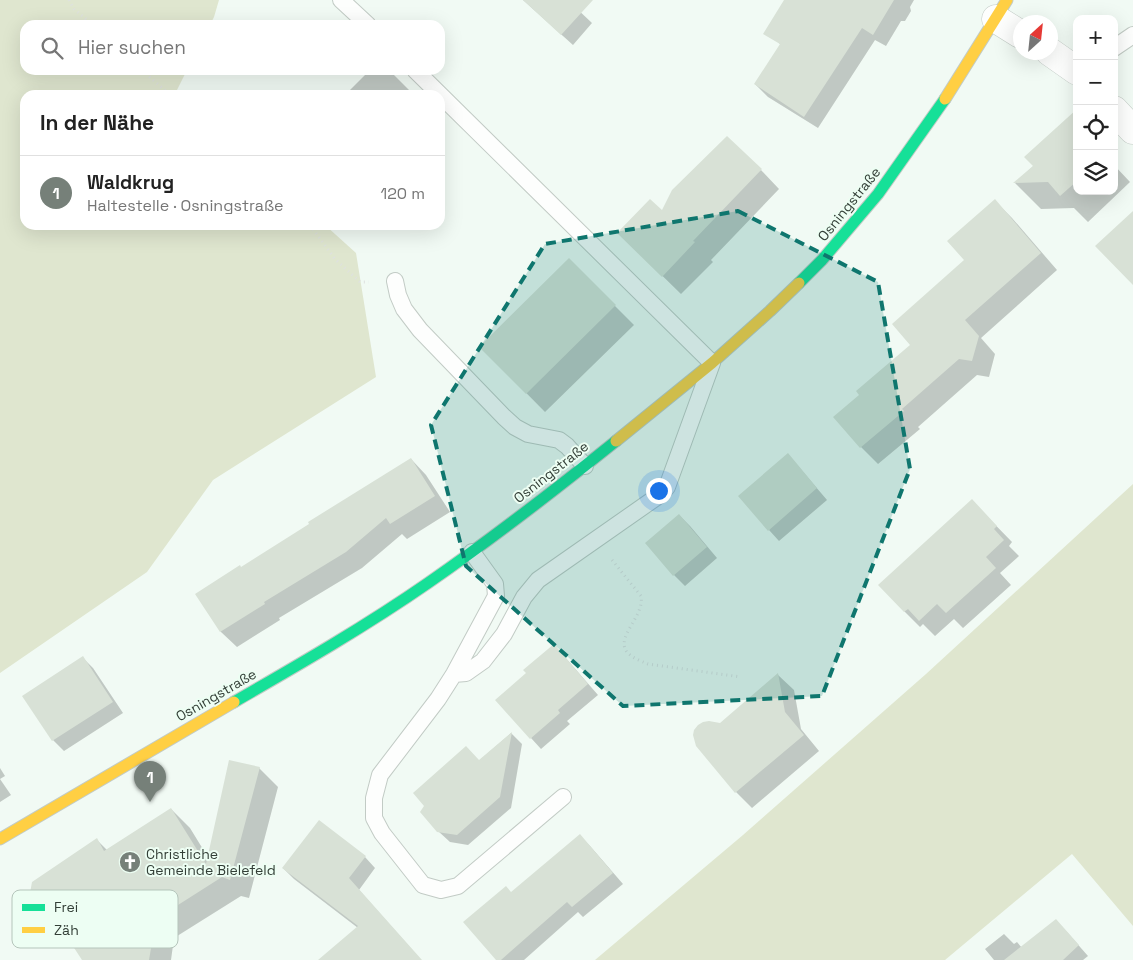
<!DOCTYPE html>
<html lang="de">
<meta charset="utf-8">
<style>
:root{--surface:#fff;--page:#f6f6f6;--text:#222;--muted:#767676;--line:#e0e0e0;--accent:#768079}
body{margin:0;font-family:"Space Grotesk",sans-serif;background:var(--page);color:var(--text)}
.controls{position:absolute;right:15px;top:15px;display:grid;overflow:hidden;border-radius:10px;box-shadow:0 5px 20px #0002}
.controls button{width:45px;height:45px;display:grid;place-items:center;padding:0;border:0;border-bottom:1px solid var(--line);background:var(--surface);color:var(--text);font:25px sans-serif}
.compass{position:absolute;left:1013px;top:15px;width:45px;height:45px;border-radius:50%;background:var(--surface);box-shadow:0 5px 20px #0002;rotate:27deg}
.you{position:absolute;left:658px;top:490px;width:18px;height:18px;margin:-12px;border:4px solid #fff;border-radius:50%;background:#1a73e8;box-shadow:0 0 0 8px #1a73e833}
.badge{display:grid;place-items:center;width:32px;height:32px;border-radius:50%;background:var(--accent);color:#fff;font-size:16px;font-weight:700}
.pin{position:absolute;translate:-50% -41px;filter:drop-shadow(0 1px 2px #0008)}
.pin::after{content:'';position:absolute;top:26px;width:18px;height:15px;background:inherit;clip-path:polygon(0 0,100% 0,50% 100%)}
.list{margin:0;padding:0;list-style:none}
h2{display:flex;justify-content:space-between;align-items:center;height:65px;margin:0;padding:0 20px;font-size:21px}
h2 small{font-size:16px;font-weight:400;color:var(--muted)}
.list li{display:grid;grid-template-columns:32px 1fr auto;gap:15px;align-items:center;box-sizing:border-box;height:75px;padding:0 20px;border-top:1px solid var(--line)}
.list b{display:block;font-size:19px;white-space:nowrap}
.list p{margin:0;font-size:16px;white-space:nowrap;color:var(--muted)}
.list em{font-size:16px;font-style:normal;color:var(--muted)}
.icon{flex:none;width:28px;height:28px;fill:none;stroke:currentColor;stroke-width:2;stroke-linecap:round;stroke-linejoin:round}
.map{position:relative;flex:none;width:1133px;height:960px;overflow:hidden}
.search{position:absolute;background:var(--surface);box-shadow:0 5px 20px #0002;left:20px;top:20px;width:425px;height:55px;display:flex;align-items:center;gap:12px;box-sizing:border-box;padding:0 18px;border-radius:15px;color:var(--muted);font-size:19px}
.panel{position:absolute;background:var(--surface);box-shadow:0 5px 20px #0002;left:20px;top:90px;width:425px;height:140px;border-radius:15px}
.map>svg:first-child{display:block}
.green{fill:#dfe6cf}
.shadow{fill:#0003}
.building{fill:#d8e1d6}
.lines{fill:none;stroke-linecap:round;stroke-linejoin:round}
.lane-casing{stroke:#c2cbc5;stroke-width:18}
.street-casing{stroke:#c2cbc5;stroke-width:29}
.fast-casing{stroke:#c2cbc5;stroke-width:13}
.slow-casing{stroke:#c2cbc5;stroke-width:13}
.path{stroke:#dee1e0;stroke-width:3;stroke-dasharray:1 4;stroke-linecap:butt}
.lane{stroke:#fdfefd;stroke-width:16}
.street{stroke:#fdfefd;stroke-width:28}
.fast{stroke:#16e098;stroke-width:11}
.slow{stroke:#ffcf43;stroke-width:11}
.marked{fill:#0f766e;fill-opacity:0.2;stroke:#0f766e;stroke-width:4;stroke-dasharray:10 6;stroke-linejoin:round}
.labels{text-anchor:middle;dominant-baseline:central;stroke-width:4;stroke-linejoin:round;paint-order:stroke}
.street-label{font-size:14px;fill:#333f37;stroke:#edfef3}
.poi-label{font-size:14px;fill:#333f37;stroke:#edfef3;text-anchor:start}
.key{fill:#edfef3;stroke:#b5c5bb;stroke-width:1}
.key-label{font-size:14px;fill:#333f37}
</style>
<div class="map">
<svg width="1133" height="960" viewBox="0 0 1133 960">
<rect width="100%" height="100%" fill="#f1faf4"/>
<path class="green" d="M0,0H219L214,17L210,25H25V70H187L177,90L182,95H25V225H325L356,253L376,377L213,480L147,572L0,673Z
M1133,484V926L1072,854L945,960H595L743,835L926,674Z"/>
<path class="shadow" d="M523,0H580L574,6L592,23L573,45Z
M812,0H914L910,7L911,11L905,21H901L886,46L875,40L818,128L768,97L755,84L781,45L778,42Z
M370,70H389L414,95H345Z
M440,122L444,126L440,131Z
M1077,126V191H1114V165L1130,182L1088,222L1074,208L1041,209L1015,183Z
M761,170L779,189L711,260L713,262L681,294L637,251L662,212Z
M995,201L1012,218L1057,270L981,338L995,354L989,377L977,375L918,427L920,429L878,464L861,447L835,417L861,395L912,345L966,260Z
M569,260L634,325L545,412L481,347Z
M411,459L426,475L450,512L407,539L402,534L362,568L279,618L280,620L237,647L221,632L197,594L242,568Z
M798,466L827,500L779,541L769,530Z
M972,501L1012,542L1009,546L1019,556L1000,573L1011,585L963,628L954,619L935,636L923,624L920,627L904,611Z
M679,515L690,526L717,558L685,586L674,575Z
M564,656L598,695L567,721L570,724L541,749L531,738Z
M83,658L93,668L123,713L64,751L53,740L24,696Z
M778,675L794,690L801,729L819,751L752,808L736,792L697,746Z
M511,733L522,744L511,808L468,845L450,842L438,831L479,761Z
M0,768L5,776L0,779L11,795L0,802Z
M259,768L278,787L249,898L241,896L174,938L171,960H84L60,923L56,922L37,903L97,840L107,850L171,809L190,828L209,859Z
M580,836L590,846L623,884L583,917L578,912L524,960H498Z
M365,857L375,868L359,890L421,960H335L358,928L294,879L283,868Z
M1066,931L1088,956L1083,960H994L985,949L1004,934L1014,944L1017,942L1022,948Z"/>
<path class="building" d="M523,0H593L561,35Z
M784,0H894L873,35L862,28L804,117L754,84L780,44L763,34Z
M1077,109V181L1060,196L1048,182L1013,183L1033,166L1024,157Z
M727,136L762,169L693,241L695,242L662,277L617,233L650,199L662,210L672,190Z
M995,199L1041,253L965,320L979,336L972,361L959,359L902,409L904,411L860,448L833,417L859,395L856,391L910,345L892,324L964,260L947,241Z
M1133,211V285L1095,246Z
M569,258L616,305L526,394L479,347Z
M788,453L817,488L768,531L738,496Z
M411,458L435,496L390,524L386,518L346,552L264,602L265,604L220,632L195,594L240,565L241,567L309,524L308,522Z
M972,499L997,526L994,529L1004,540L986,557L996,568L946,613L937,604L919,621L908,609L904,612L878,585Z
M679,514L707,547L673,576L645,543Z
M554,644L588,684L558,710L560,713L530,739L495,700L526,673L523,670Z
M83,656L113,702L52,741L22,696Z
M778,673L785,712L804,735L735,793L696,746L693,735L694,730L698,725L703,722L709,721L720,723Z
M512,732L500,797L457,835L437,832L420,812L424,806L413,793L466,746L479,760Z
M229,760L260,767L230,880L222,877L156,919L149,960H82L46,905L36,904L30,893L32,882L97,838L104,851L171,808L206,864Z
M319,820L366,856L349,878L422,960H318L358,926L282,868Z
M580,834L613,873L572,907L567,902L501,960H496L463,922L506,886L511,892Z
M1056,919L1079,945L1063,960H1004Z"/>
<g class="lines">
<g class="lane-casing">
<path id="lane" d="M341,0L368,25
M1114,48L1133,35
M415,70L712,363L667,487L661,494L538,580L524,597L504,634L483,661L466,673L454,674
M395,281L398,295L404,309L420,330L504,417L515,427L528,434L559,440L567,446L585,466
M472,552L495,584L496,596L454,674L438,699L380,775L374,798V818L382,833L423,885L441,890L458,886L563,797"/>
</g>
<g class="street-casing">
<path id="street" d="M996,19L1020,34
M1050,52L1077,71
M1114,110L1133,130"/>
</g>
<g class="fast-casing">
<path id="fast" d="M799,283L822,260L878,194L945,99
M234,702C300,664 366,626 428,583C493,538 555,490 616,441"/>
</g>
<g class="slow-casing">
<path id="slow" d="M945,99L1007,0
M616,441L712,363L770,311L799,283
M0,839L234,702"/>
</g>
<path class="path" d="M69,0L74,9L93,25
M142,70L170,95
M310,225L335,259L360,282H369
M612,560L641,596C645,616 615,637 627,652C632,658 641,661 648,664L741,677"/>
<use href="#lane" class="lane"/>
<use href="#street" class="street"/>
<use href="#fast" class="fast"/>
<use href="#slow" class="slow"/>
</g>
<path class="marked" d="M738,211L878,282L910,469L822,696L623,706L466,566L431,425L545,244Z"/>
<defs>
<g id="church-disc" transform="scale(1.125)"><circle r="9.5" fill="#768079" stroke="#edfef3"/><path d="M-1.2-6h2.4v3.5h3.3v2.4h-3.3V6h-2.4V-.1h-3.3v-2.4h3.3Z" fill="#fff"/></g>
</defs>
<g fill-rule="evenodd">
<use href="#church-disc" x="130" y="862"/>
</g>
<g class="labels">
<g class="street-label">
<text transform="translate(849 204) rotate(-51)">Osningstraße</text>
<text transform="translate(551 472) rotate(-38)">Osningstraße</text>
<text transform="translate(216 695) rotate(-30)">Osningstraße</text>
</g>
<g class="poi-label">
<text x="146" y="854">Christliche<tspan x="146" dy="16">Gemeinde Bielefeld</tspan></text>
</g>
</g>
<rect x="12" y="890" width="166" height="58" rx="8" class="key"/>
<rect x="22" y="904" width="23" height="7" fill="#16e098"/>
<rect x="22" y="927" width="23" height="6" fill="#ffcf43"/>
<g class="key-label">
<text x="54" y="912">Frei</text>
<text x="54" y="935">Zäh</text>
</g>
</svg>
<div class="controls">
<button>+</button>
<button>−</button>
<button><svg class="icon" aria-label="locate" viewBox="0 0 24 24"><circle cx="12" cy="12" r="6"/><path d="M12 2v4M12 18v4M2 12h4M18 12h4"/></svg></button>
<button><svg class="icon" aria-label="layers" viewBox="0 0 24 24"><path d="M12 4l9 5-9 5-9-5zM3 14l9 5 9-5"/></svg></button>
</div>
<svg class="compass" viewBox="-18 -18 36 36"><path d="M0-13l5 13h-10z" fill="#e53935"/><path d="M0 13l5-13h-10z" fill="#767676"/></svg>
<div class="you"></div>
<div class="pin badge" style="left:150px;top:802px">1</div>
<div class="search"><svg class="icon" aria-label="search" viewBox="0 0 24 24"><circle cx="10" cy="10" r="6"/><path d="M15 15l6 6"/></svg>Hier suchen</div>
<section class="panel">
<h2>In der Nähe<small></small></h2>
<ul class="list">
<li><span class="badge">1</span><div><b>Waldkrug</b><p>Haltestelle · Osningstraße</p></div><em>120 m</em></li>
</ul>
</section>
</div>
